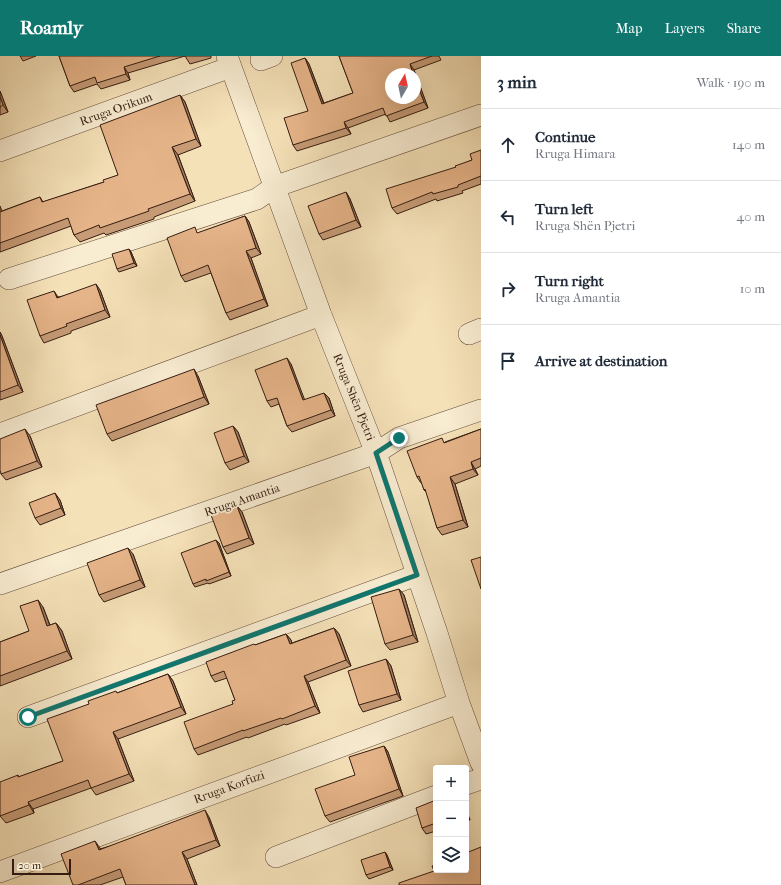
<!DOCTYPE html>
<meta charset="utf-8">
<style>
:root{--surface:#fff;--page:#f2f2f3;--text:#1f2937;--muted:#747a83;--line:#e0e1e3;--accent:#0f766e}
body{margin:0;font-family:"IM FELL French Canon",serif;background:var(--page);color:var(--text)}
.controls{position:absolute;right:12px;bottom:12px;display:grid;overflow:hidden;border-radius:4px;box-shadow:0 4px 16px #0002}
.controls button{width:36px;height:36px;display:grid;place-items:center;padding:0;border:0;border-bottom:1px solid var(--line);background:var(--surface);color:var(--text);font:20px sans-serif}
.compass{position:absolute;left:385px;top:12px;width:36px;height:36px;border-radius:50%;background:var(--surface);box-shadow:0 4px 16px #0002;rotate:9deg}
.scale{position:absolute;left:12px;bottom:10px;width:59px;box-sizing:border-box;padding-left:4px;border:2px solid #361d12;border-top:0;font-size:11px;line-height:14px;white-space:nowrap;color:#361d12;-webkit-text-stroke:3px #f8ecd1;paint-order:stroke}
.stop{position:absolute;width:12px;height:12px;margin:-9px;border:3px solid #0f766e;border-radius:50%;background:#fff}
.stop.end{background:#0f766e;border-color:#fff;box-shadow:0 1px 4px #0008}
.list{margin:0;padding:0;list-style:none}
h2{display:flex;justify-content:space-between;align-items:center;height:52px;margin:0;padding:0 16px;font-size:17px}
h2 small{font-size:13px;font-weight:400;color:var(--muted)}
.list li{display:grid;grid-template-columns:26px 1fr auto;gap:12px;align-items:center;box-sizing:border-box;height:72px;padding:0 16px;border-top:1px solid var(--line)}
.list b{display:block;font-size:15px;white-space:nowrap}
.list p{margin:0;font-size:13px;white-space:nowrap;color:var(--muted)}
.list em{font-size:13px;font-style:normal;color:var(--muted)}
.icon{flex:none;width:22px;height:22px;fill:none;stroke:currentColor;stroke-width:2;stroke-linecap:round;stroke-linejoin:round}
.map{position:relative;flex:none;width:481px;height:829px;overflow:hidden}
header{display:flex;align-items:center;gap:24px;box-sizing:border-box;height:56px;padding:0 20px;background:var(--accent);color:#fff}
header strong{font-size:19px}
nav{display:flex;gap:22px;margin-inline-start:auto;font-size:14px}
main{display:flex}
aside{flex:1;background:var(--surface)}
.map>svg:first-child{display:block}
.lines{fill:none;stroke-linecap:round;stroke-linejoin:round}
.street-casing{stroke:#664e3c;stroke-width:22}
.street{stroke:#f8ecd1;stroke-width:21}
.wall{fill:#c69b76;stroke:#361d12}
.shaded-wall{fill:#a17e60;stroke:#361d12}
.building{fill:#e6b489;stroke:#361d12}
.route{stroke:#0f766e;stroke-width:5}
.labels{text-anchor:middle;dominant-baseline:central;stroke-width:3.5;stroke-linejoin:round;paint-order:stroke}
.street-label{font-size:12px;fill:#361d12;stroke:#f8ecd1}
</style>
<header>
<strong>Roamly</strong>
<nav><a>Map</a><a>Layers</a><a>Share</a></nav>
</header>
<main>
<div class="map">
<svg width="481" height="829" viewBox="0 0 481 829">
<rect width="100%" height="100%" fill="#f5e1b8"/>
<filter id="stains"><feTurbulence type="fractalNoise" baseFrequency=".005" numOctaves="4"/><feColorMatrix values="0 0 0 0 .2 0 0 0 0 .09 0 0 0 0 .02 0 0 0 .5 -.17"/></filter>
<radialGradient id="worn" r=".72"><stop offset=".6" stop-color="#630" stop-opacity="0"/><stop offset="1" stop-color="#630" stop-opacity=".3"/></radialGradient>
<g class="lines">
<g class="street-casing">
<path id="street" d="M227,0L321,259L376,397L437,577L459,647L481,707
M261,4L272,0
M0,95L231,11
M9,223L257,143L274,131L481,59
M469,278L481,273
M0,378L321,259
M0,528L376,397L399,382L481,354
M28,661L417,519
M466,728L481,723
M276,801L436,740
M0,816L459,647"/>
</g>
<use href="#street" class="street"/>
</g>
<path class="wall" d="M20,0H36L23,5Z
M59,0H185L128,17L130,24L101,33L97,28L74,36L70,30Z
M185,0H211V2L190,8Z
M339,0H439L441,4L414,14L428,52L390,66L386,58L348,72L351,78L297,95L293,89L308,55L305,2L309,8L324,47L353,37Z
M0,35L8,56L0,59Z
M180,39L185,46L201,90L178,99L195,145L154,161V163L106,179L104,177L80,186L74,179L71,170L0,196V150L2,155L40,141L43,146L104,126L118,119Z
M481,94V128L462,135L463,137L437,145L436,143L397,158L392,152L456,111L472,104Z
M346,136L350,143L361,171L323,184L319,178Z
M245,160L249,166L261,198L251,202L268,250L230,264L226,257L211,217L185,226L181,220L199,177Z
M129,193L131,196L137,210L119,216L117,213Z
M100,234L110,261L71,275V277L44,287L40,280L58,241Z
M0,276L2,280L23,336L0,344Z
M291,308L304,344L329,342L335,360L292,376L287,370L279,348L271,351L267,345Z
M198,320L209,348L112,385L107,378Z
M233,370L238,376L249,406L230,414L225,407Z
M481,373V410L475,413L478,419L455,428L468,471L442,479L437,472L427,437L424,434L422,427H421L417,421L445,386Z
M30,380L42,411L6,424L1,418Z
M60,444L65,459L40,469L35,462Z
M237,450L242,456L254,488L227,498L223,491Z
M216,484L219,487L231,520L209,528L208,527L195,531L193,528Z
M133,498L145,531L104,546L99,539Z
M399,533L404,539L418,586L390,594L385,588Z
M43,551L50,569L56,567L62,575L72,603L0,630V586L29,575Z
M334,572L339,578L351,610L308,626L320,657L286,669L285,668L248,682L247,681L198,699L194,693L233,648L235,644L227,622L215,626L211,620L255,589L286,578L291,584L292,587Z
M386,603L391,610L401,644L363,656L359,649Z
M168,618L173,625L186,658L118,683L134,725L96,739L91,732L33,753L34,757L6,767L0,760L18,719L19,721L63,705L89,648L117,637Z
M384,690L388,696L403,740L330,766L325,760L355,719Z
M436,744V775L426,778L422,772Z
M466,754L470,764L466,765Z
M209,761L220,790L187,803L197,829H126L123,821L100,829H73L100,792V793Z
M385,796L387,799L393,814L369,823L366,819Z"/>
<path class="shaded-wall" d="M305,2L309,8L326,54L322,48Z
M410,8L414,14L428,52L424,46L415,23V18H413Z
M124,11L128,17L130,24L126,18Z
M0,35L8,56L3,49L0,41Z
M180,39L185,46L201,90L196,83Z
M344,66L348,72L351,78L346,72Z
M172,91L178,99L195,145L190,138Z
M346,136L350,143L361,171L356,164Z
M245,160L249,166L261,198L256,192Z
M129,193L131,196L137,210L134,207Z
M246,195L251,202L268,250L264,243Z
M96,228L100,234L110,261L105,254Z
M54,235L58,241L57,242Z
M0,276L2,280L23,336L18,329L0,279Z
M287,302L291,308L307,350L303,344Z
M194,313L198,320L209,348L204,341Z
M324,337L329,342L335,360L331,354Z
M233,370L238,376L249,406L244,400Z
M25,373L30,380L42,411L37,405Z
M471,406L475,413L478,419L473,413Z
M450,421L455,428L468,471L463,464Z
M55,437L60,444L65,459L61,452Z
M237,450L242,456L254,488L249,482Z
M216,484L219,487L231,520L229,516Z
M128,492L133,498L145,531L140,524Z
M399,533L404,539L418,586L413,579Z
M38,544L43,551L53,578L47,570Z
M56,567L62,575L72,603L67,595Z
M334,572L339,578L351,610L346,604Z
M286,578L291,584L294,594L290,588Z
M386,603L391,610L401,644L397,638Z
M168,618L173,625L186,658L181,651Z
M304,620L308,626L320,657L315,650Z
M113,676L118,683L134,725L129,718Z
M384,690L388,696L403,740L399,733Z
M28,746L33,753L34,757L29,749Z
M205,754L209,761L220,790L216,784Z
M466,754L470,764L466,759Z
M95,785L100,792L103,801L99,794Z
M182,796L187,803L197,829H195Z
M385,796L387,799L393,814L390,811Z"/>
<path class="building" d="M59,0H160L124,11L126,18L97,27L95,21L70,30Z
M339,0H432L410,8L413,18H391V42H415V23L424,46L386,60L383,52L344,66L346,72L293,89L284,62L308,55L291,7L305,2L322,48L353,37Z
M180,39L196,83L172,91L190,138L148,153L149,155L100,172L99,169L74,179L68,162L0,187V156L40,141L42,146L104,126L103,124L118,119L100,69Z
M0,41L3,49L0,51Z
M481,94V120L458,129V131L433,138L432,136L392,152L386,133L456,111L455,110L472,104L470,98Z
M346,136L356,164L319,178L308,150Z
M245,160L256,192L246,195L264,243L226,257L208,209L181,220L167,182L195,171L197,177Z
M129,193L134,207L117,213L112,198Z
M96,228L105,254L66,268L67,270L40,280L27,244L54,235L57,242Z
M0,279L18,329L0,336Z
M287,302L303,344L324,337L331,354L287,370L277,342L267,345L255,314Z
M194,313L204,341L107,378L96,349Z
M233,370L244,400L225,407L214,377Z
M25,373L37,405L1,418L0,414V383Z
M481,373V402L471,406L473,413L450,421L463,464L437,472L425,433L424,434L419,420L417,421L407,395L442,382L444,387Z
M55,437L61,452L35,462L29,447Z
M237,450L249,482L223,491L211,459Z
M216,484L229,516L206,525V523L193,528L181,497Z
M128,492L140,524L99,539L87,507Z
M481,501V533L471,504Z
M399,533L413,579L385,588L371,541Z
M38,544L47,570L56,567L67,595L0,620V586L29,575L20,550Z
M334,572L346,604L304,620L315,650L282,663L281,662L243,675V674L194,693L184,666L233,648L232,645L235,644L224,615L211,620L206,606L254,588L255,589L286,578L290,588Z
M386,603L397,638L359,649L348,615Z
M168,618L181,651L113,676L129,718L91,732L88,724L28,746L29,749L0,760V726L18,719V721L63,705L47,663L89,648L88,645L116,635L117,637Z
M384,690L399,733L325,760L315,733L355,719L349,701Z
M436,744V767L422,772L416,752Z
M205,754L216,784L182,796L195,829H126L120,813L78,829H73L61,798L95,785L99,794Z
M481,791V829H399V827L434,815L432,810L436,808V814H466V797Z
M385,796L390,811L366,819L361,804Z"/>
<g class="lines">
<path class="route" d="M28,661L417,519L376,397L399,382"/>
</g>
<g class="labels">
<g class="street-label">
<text transform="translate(116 53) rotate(-20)">Rruga Orikum</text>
<text transform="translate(354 341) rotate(68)">Rruga Shën Pjetri</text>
<text transform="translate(242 444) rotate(-19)">Rruga Amantia</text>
<text transform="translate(229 731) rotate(-20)">Rruga Korfuzi</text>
</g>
</g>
<rect width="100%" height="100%" filter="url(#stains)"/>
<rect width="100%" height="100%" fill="url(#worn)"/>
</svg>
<div class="controls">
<button>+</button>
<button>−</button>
<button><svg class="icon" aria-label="layers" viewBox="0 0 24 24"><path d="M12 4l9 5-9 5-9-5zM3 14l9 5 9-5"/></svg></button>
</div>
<svg class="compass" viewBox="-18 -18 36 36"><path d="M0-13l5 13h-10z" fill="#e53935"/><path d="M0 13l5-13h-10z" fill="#747a83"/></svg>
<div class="scale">20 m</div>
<div class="stop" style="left:28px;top:661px"></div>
<div class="stop end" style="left:399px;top:382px"></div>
</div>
<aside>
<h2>3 min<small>Walk · 190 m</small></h2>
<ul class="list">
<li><svg class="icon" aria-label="ahead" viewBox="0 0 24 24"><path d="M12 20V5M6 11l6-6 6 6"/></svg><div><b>Continue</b><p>Rruga Himara</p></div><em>140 m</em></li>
<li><svg class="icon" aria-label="left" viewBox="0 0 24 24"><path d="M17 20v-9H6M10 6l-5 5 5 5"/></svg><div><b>Turn left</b><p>Rruga Shën Pjetri</p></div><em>40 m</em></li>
<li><svg class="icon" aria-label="right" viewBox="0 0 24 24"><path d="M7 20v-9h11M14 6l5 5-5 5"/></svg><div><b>Turn right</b><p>Rruga Amantia</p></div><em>10 m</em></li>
<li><svg class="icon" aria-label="arrive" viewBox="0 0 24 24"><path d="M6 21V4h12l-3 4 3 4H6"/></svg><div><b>Arrive at destination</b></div></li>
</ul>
</aside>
</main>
